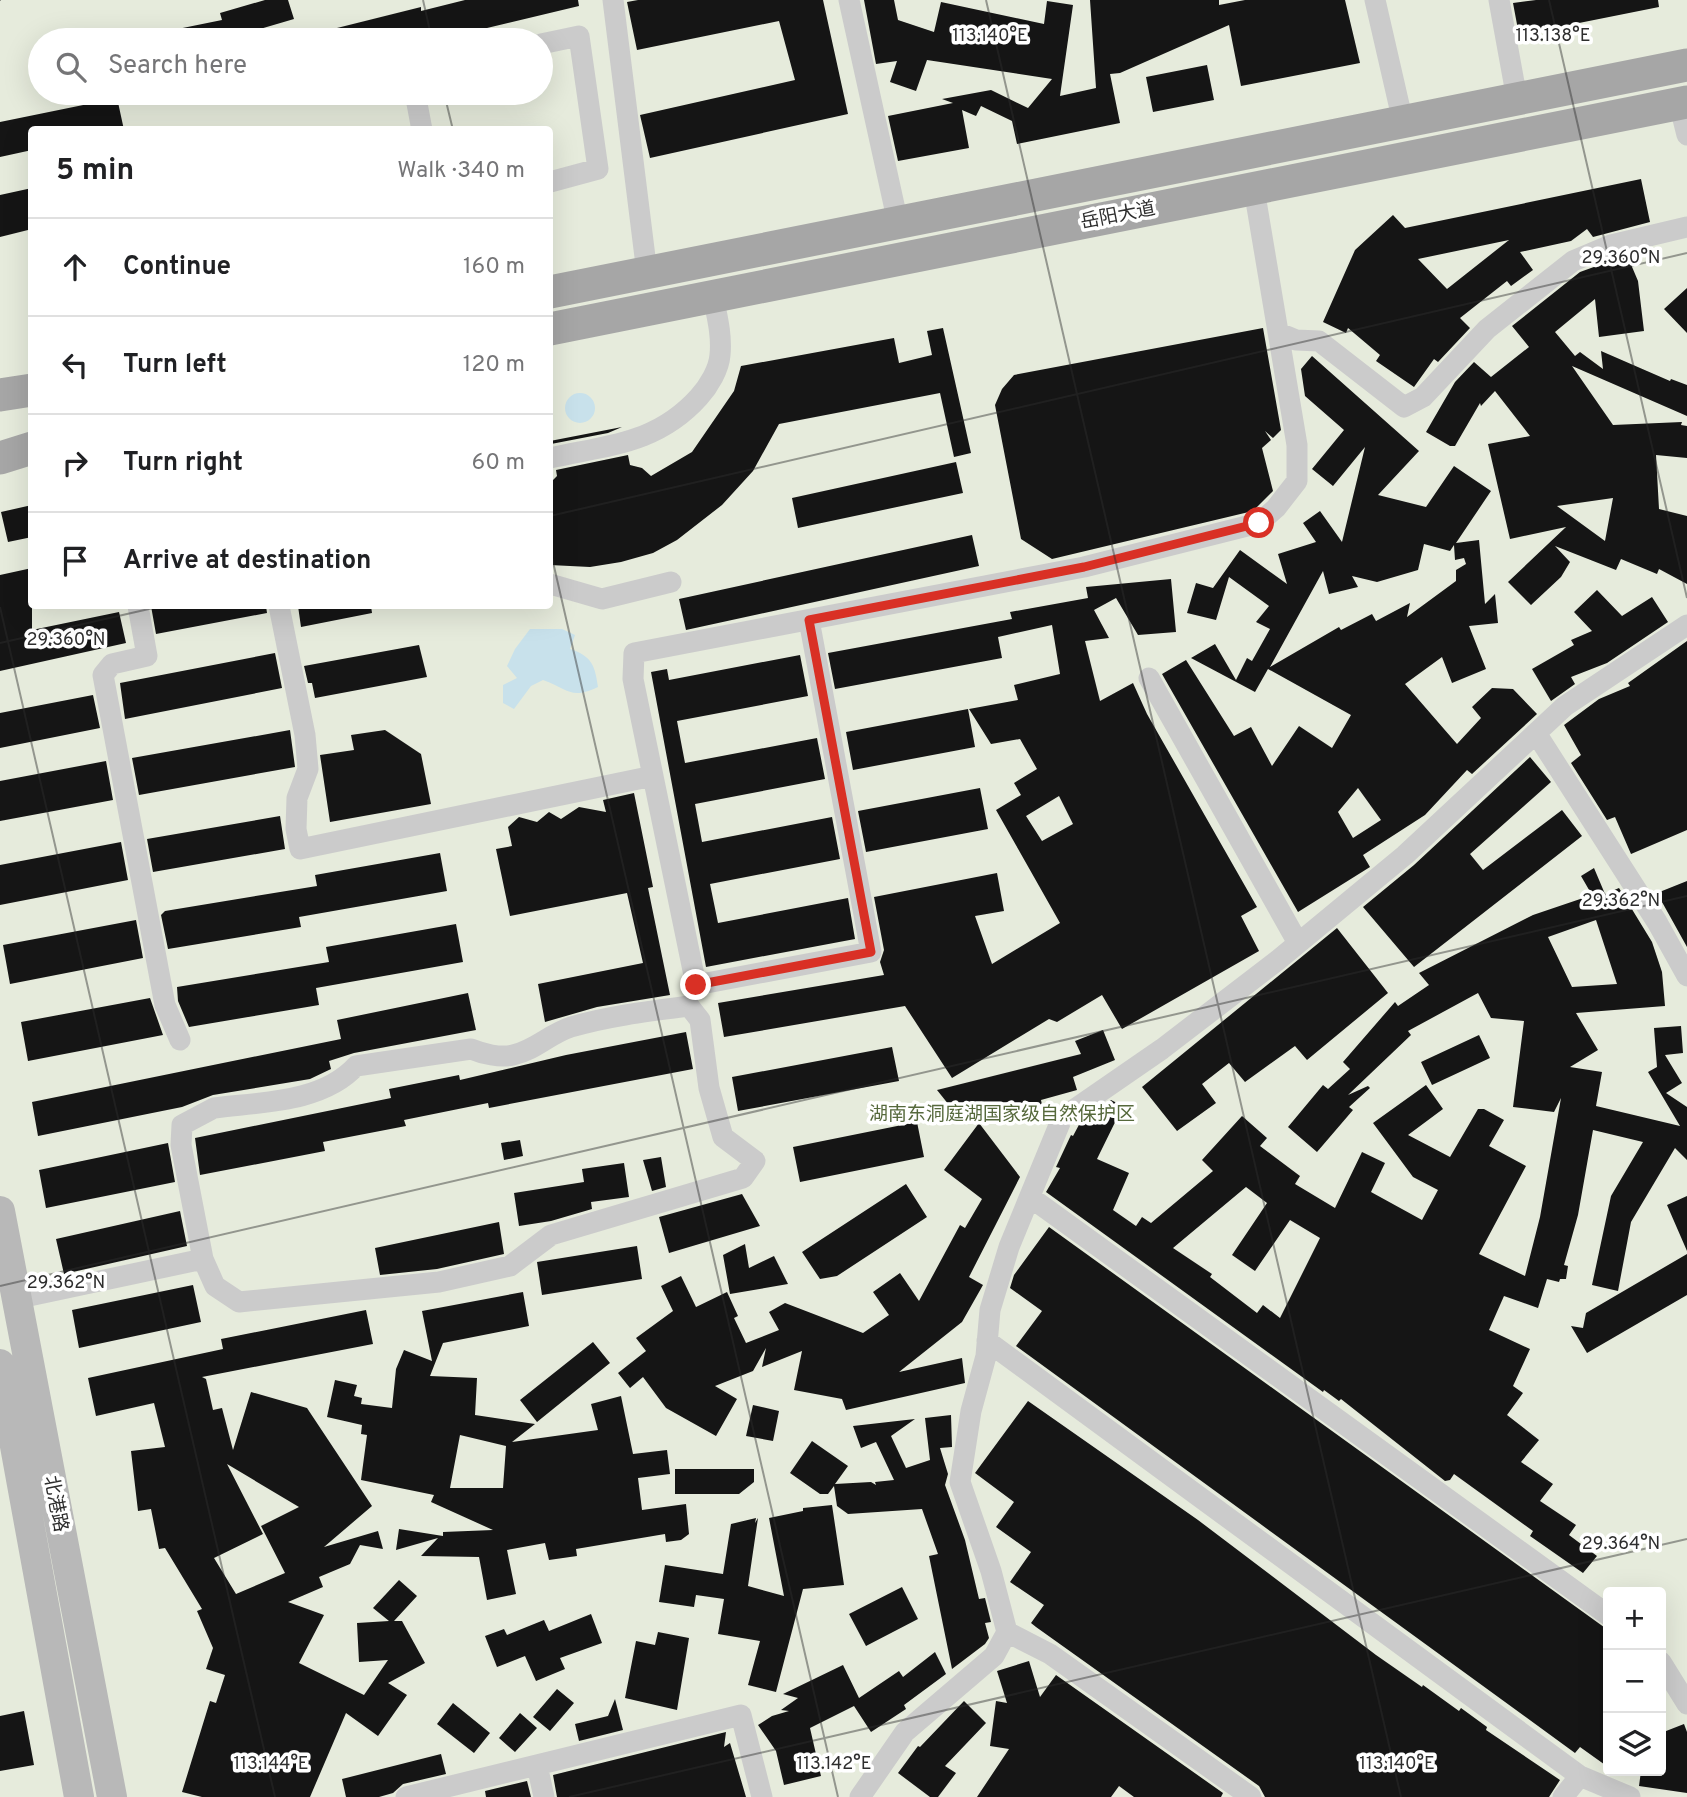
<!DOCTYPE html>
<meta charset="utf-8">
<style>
:root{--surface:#fff;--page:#f6f6f6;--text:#202124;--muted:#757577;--line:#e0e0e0}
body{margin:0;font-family:Overpass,"Noto Sans SC",sans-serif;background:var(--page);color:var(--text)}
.controls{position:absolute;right:21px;bottom:21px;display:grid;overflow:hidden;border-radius:7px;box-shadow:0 7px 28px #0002}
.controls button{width:63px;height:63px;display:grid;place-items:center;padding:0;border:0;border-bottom:2px solid var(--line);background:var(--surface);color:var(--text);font:35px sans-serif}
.stop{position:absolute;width:21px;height:21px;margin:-16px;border:5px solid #d93025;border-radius:50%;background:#fff}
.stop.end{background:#d93025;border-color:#fff;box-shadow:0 2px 7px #0008}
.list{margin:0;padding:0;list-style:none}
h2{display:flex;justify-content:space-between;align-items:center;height:91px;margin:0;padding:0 28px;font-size:30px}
h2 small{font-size:23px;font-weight:400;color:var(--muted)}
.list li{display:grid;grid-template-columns:46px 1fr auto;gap:21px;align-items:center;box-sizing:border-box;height:98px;padding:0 28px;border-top:2px solid var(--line)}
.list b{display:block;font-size:26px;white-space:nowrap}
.list em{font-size:23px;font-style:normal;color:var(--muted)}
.icon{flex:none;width:38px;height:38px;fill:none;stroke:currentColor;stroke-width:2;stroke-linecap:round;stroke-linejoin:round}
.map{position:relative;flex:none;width:1687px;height:1797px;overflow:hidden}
.search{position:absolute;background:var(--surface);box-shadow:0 7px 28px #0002;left:28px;top:28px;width:525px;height:77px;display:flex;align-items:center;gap:18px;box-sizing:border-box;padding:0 24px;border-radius:38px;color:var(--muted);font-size:26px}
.panel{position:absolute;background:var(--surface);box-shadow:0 7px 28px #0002;left:28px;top:126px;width:525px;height:483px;border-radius:7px}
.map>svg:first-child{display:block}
.green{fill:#e6ebdc;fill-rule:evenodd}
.water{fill:#c8e1eb}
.building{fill:#151515;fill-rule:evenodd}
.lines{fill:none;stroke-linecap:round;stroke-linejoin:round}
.minor{stroke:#cbcbcb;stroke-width:21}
.secondary{stroke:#b8b8b8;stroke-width:30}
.primary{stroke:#a6a6a6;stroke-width:33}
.route{stroke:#d93025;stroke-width:9}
.ticks{fill:none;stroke:#2e2e2e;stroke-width:2;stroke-opacity:0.45}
.labels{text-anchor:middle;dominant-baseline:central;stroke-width:7;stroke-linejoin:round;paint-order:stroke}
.street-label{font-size:19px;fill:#2e2e2e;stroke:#fff}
.park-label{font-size:19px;fill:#56693c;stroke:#fff}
.ticks-label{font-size:18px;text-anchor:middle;fill:#2e2e2e;stroke:#fff;stroke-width:7;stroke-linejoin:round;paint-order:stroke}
</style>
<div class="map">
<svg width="1687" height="1797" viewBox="0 0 1687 1797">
<rect width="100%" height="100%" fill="#fff"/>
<path class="green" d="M0,0H1687V1797H0ZM40,40H541V93H40ZM32,130H550V606H32ZM1608,1592H1661V1771H1608Z"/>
<path class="water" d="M565 408a15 15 0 1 1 30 0a15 15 0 1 1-30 0Z
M530,629H562L575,635L570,649C592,656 595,666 598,687C571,700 568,689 543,680L531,686L514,709L503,703V685L517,678L507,666L515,649Z"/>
<path class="building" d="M265,0H288L294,19L223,40H158V33L222,20L220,13Z
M465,0H578L579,6L437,40H310L309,35L421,7V11Z
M638,0H823L848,114L650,158L640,115L795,80L779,21L637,50L627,2Z
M864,0H894L898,20L934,32L941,2L1044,24L1047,1L1073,5L1060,96L1096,88L1090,0H1219V5L1245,0H1345L1360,63L1241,86L1229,25L1120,73L1110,74L1120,123L1017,144L1012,121L981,106L976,116L962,110L969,148L898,161L888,116L953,103L942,99L991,90L1028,108L1052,79L927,60L916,91L890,82L897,61L876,64Z
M1536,0H1658L1659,7L1519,35L1513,3Z
M1207,65L1214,100L1153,112L1146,77Z
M91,93H116L124,130H32V150L0,157V122L93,103Z
M1641,179L1650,222L1593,237L1587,229L1571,241L1520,252L1533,270L1511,286L1507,281L1460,318L1470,328L1438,362L1434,359L1414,387L1376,361L1380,355L1348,328L1346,333L1323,322L1355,250L1393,215L1405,228ZM1509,240L1447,289L1418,259Z
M32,188V229L0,237V195Z
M1627,255L1638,281L1644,331L1599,337L1595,299L1555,332L1575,356L1580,352L1603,369L1601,351L1670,381L1671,379L1687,385V416L1572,366L1613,425L1682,422L1681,425L1687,426V458L1656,455L1659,509L1687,516V584L1659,569L1657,574L1621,559L1616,570L1555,546L1570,562L1561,577L1531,605L1508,582L1566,527L1510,539L1488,444L1530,436L1495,391L1481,406L1480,403L1455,446H1450L1426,432L1455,382L1474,362L1491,377L1529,347L1512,326L1580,272ZM1613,498L1605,541L1557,506Z
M1687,288V333L1664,309Z
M943,328L971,453L954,457L940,393L779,424L753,471L722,505L677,540L653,553L621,562L590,567L550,565V483L557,476L556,470L628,455L630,465L642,468L651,476L692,452L734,391L741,366L894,338L899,363L932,355L927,331Z
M1263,328L1281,430L1273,438L1265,431L1271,440L1262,448L1273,491L1253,511L1052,559L1021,539L995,405L1002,389L1014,375Z
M1312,356L1419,451L1378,495L1426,507L1454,466L1491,491L1456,543L1479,540L1485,604L1495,594L1498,623L1469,626L1486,669L1452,683L1442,657L1405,684L1457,744L1481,718L1472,707L1492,688L1513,689L1537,714L1472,774L1467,770L1425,815L1363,855L1370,867L1298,912L1162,674L1186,660L1234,736L1251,727L1272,766L1299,726L1332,748L1351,715L1268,669L1255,692L1191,658L1215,644L1236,680L1247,658L1252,661L1270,629L1256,622L1269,606L1229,577L1216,620L1187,613L1196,583L1213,588L1240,550L1287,584L1278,554L1316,542L1303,523L1320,511L1342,542L1365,447L1333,486L1312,469L1344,430L1305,396L1301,369ZM1424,544L1450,551L1454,545L1455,560L1464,558L1466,564L1456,570V581L1407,617L1410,603L1376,621L1372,614L1341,630L1339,627L1270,667L1323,571L1329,594L1358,587L1352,576L1377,582L1418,570ZM1358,788L1381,820L1353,838L1338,812Z
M622,427L608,433L551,444L550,441Z
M956,462L963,493L798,528L792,498Z
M32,505V537L8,542L1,512Z
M972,535L979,566L686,630L679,599Z
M32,568V630L119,612L126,643L0,671V575Z
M1171,579L1176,632L1138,635L1116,598L1094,610L1109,638L1085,641L1100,701L1133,683L1147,714L1257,907L1241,916L1259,951L1122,1029L1102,995L1057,1022L1049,1019L952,1078L905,1006L724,1037L718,1003L884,975L880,962L884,950L874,897L997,873L1004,911L975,916L992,964L1060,923L996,810L1021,795L1014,783L1037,769L1020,739L991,744L969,709L1018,700L1014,685L1060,674L1052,625L998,637L1002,658L835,689L828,653L1012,619L1010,612L1088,598L1086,587ZM1059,796L1073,824L1042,841L1026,816Z
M1597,590L1622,616L1652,597L1668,622L1607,663L1571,677L1575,684L1551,701L1532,669L1574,645L1571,640L1592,631L1574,612Z
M151,606H266L267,613L156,634Z
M298,606H371L372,613L301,627Z
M1687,641V830L1631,854L1615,817L1607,820L1571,763L1581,755L1564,725L1599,699L1630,686L1628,683Z
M419,645L427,677L315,698L312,683H308L304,666Z
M275,653L282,688L125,719L120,683Z
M800,655L808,696L677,721L685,763L817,738L825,779L695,804L702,842L832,817L840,859L710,884L718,923L848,898L855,939L706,967L651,672L667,669L669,680Z
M93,695L100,728L0,748V713Z
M968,709L975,747L853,770L846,732Z
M290,730L295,767L139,795L132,758Z
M385,730L421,754L431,804L330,822L320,755L354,750L351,735Z
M1530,757L1551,782L1470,854L1483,870L1562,810L1582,836L1414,967L1363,907L1414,865Z
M106,761L113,800L0,821V781Z
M980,788L988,829L866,852L858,811Z
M634,793L653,887L648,888L670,995L597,1007L545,1022L538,984L643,963L627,893L510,916L496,849L512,846L508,827L519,817L537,822L549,812L561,819L579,807L606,812L603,800Z
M280,816L285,849L153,872L147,839Z
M121,842L128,880L0,905V865Z
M440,853L447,891L299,917L301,927L168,949L161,915L165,911L317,886L315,875Z
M1594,868L1605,894L1619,888L1652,942L1662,972L1665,1006L1576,1013L1598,1050L1570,1067L1602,1072L1596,1106L1680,1126L1648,1072L1657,1067L1654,1028L1681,1026L1683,1053L1665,1055L1682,1083L1666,1093L1687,1107V1160L1675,1148L1631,1222L1618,1291L1592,1285L1611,1196L1643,1142L1593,1130L1578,1215L1564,1265L1568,1266L1566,1279H1560L1559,1282L1547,1279L1538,1308L1504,1296L1489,1330L1530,1349L1513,1386L1523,1393L1507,1415L1539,1440L1521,1462L1553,1484L1540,1501L1576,1525L1569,1535L1597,1556L1583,1573L1530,1536L1533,1531L1454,1474L1450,1480L1445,1481L1341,1399L1339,1401L1324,1390L1323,1392L1046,1192L1060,1168L1056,1167L1071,1135L1073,1136L1081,1121L1111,1100L1123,1106L1097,1159L1129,1173L1113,1210L1136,1226L1142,1217L1151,1223L1213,1171L1202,1160L1242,1116L1267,1138L1260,1146L1300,1176L1295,1184L1335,1208L1362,1152L1385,1163L1371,1192L1422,1220L1438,1190L1413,1177L1373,1123L1426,1085L1443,1109L1408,1135L1450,1157L1478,1109H1484L1504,1120L1489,1146L1526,1166L1479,1254L1525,1276L1540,1217L1561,1098L1554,1112L1513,1107L1524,1021L1491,1018L1478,993L1408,1031L1411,1035L1348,1095L1368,1086L1370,1088L1349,1107L1353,1110L1317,1152L1288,1127L1323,1085L1328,1089L1350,1069L1343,1062L1395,1002L1398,1006L1429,985L1419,973L1533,915L1592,895L1581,876ZM1596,920L1617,984L1572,987L1548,937ZM1246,1187L1267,1203L1232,1255L1255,1271L1290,1220L1320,1238L1280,1318L1263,1305L1257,1313L1210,1277L1212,1274L1173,1248Z
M1687,881V947L1657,893Z
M136,920L143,958L10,984L3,945Z
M456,924L463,962L316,988L319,1005L189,1027L178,1001L177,987L329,962L326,947Z
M1337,928L1388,993L1307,1060L1295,1046L1245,1082L1229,1063L1202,1084L1216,1103L1177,1131L1142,1087Z
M468,993L476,1030L354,1053L329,1061L331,1069L310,1079L213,1095L182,1107L38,1136L32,1102L341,1039L337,1020Z
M150,998L163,1035L28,1061L21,1022Z
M1103,1030L1115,1060L1073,1077L1077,1090L1041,1100L1042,1105L1010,1112L1008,1102L961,1120L937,1090L1081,1054L1075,1041Z
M686,1032L693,1069L489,1108L488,1103L404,1120L406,1126L323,1142L325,1151L200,1175L195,1138L391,1098L389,1089L459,1075L460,1080L566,1055Z
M1479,1035L1490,1058L1432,1085L1421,1062Z
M892,1047L899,1081L738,1111L732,1077Z
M917,1122L924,1157L800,1182L793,1147Z
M979,1123L1020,1177L969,1277L983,1285L962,1322L899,1372L962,1358L965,1383L846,1410L842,1399L794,1390L802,1351L762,1367L766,1348L753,1371L715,1386L737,1399L716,1436L666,1408L643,1377L630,1388L618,1373L646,1351L636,1338L673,1311L661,1286L681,1276L696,1307L727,1292L738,1316L734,1318L746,1343L779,1330L769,1312L785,1303L863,1333L889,1315L873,1292L900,1273L919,1301L960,1225L965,1228L982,1199L944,1170Z
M520,1140L523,1156L504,1160L501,1143Z
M168,1143L175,1182L46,1208L39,1170Z
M661,1157L666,1187L652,1191L643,1160Z
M624,1163L629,1197L591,1202L592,1209L551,1221L519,1226L514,1193L584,1182L582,1169Z
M906,1184L927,1217L837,1276L820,1279L802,1252Z
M742,1194L760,1226L669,1253L659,1217Z
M1687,1196V1251L1667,1205Z
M180,1211L187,1246L64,1274L56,1239Z
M499,1222L504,1254L437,1269L380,1275L375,1248Z
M1049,1227L1608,1630V1767L1580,1747L1575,1753L1016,1346L1042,1311L1010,1288L1014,1275Z
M745,1244L749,1268L774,1256L788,1284L730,1294L723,1255Z
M637,1246L642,1279L542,1295L537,1262Z
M1687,1254V1295L1587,1353L1571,1326L1583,1328L1586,1313Z
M193,1285L201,1322L79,1348L72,1310Z
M523,1292L529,1326L443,1343L430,1376L477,1378L475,1415L535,1424L512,1442L598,1430L591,1404L621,1396L633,1454L667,1450L670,1474L638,1478L642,1510L686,1504L689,1534L681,1540L666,1542L665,1534L576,1549L577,1556L549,1560L545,1543L507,1550L516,1594L487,1600L479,1557L421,1556L438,1538L396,1550L399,1529L443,1536V1532L493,1530L431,1502L434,1495L361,1480L367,1435L361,1434L362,1425L327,1417L335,1380L357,1385L354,1396L362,1398L361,1404L392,1408L396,1369L404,1350L432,1361L422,1311ZM460,1435L506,1446L503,1488H450Z
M366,1310L373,1344L202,1377L206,1379L213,1410L222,1408L233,1450L251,1392L307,1408L372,1506L324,1547L378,1531L383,1549L360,1545L350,1564L319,1577L323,1587L288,1602L324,1615L299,1663L364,1695L388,1660L359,1662L357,1623L389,1621L373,1608L399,1580L417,1596L394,1621H402L425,1663L388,1683L407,1695L378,1736L346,1713L310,1797H202L182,1792L210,1701L216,1703L225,1675L206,1669L213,1648L197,1611L202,1609L165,1548L159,1549L151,1509L138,1511L131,1451L165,1447L154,1403L96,1416L88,1378L223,1349L221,1339ZM227,1464L299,1507L261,1526L285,1573L236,1594L214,1558L263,1534Z
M593,1342L610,1363L537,1422L520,1400Z
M1028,1401L1198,1520L1376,1655L1422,1687L1423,1685L1459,1711L1461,1708L1487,1727L1486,1730L1560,1780L1549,1797H1265L1259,1786L1036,1627L1031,1623L1044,1605L1010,1582L1031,1552L996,1527L1014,1502L975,1473Z
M753,1405L779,1411L773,1441L746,1436Z
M951,1415L952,1447L940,1448L948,1474L945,1485L965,1540L979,1599L985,1598L991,1622L985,1623L989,1638L985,1644L952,1669L929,1556L938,1554L922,1509L848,1514L837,1506L834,1486L828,1494H820L790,1473L812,1441L848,1466L835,1484L871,1482L876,1485L875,1482L894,1480L876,1442L861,1448L853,1426L915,1419L891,1436L906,1468L930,1460L925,1418Z
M675,1469H754V1482L739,1494H675Z
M832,1505L844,1585L803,1589L776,1692L748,1685L760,1641L718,1634L724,1599L696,1595L694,1607L659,1602L665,1565L723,1574L731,1524L756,1518L755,1523L758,1518L748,1586L784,1596L769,1518L803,1511V1508Z
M902,1587L918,1619L866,1646L849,1614Z
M591,1614L602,1643L560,1658L565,1669L536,1681L525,1656L497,1667L485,1636L504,1629L507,1635L544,1620L549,1631Z
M658,1632L689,1638L677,1710L625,1698L636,1641L655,1645Z
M935,1652L946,1674L904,1705L906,1709L871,1732L854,1706L810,1728L821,1776L784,1785L776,1751L758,1725L772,1716L789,1711L781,1710L798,1698L783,1694L843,1665L859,1698L899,1671L903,1677Z
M1029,1661L1040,1697L1056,1675L1223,1793L1221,1797H1134L1119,1786L1111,1797H977L1009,1749L990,1746L996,1701L1007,1703L997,1671Z
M557,1689L574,1703L550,1731L533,1717Z
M615,1699L623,1730L579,1741L575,1724L608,1716Z
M964,1701L986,1723L945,1766L956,1773L938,1797H930L898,1773L918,1746L920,1747Z
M453,1703L490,1733L474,1753L437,1724Z
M24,1711L34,1765L0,1771V1716Z
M520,1713L537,1728L515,1752L499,1738Z
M1684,1724L1687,1732V1793L1639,1786L1641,1771H1661V1733Z
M726,1732L724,1747L730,1743L746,1797H557L553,1775Z
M441,1754L446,1774L403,1784L393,1793L379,1797H346L342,1779Z
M527,1781L531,1797H486L485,1791Z"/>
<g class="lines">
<path class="minor" d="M613,0L647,273
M849,0L898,223
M1375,0L1403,122
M1499,0L1517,99
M541,44L579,36L598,169L550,182
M415,93L422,130
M1679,103L1687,135
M1279,333L1296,340L1319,341L1404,407L1423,397L1487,329L1573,261L1611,245L1687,227
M550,458C608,445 657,444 699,397C709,386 719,369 720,355C722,335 717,316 713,296
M550,584L602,599L671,582
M138,606L147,656L112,664L103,675L165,1005L180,1040
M279,606L305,735L308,769L297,798L296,829L300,849L653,776
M809,620L871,952L696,985L633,679L634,653L1084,567L1259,523L1276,508L1297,481V445L1254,189
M1149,678L1298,943
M1536,733L1565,706L1687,625
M1030,1197L1608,1615
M15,1299L203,1259L215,1286L239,1302L439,1282L510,1266L551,1235L743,1178L755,1161L723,1137L709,1088L700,1020L689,1006C650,1011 608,1016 571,1027C549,1034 536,1050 513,1055C500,1058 483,1054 471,1049L356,1066C322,1103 260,1102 214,1108L182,1125L181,1145L203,1259
M987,1341L1580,1776L1563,1797
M1007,1632L1050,1654L1251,1797
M1661,1662L1687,1704
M537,1765L544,1797
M1580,1776L1630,1797
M406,1797L741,1715L762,1797
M860,1797L905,1732L994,1656L1007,1632L991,1571L960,1482L971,1411L986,1356L990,1310L1009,1247L1062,1118L1162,1049L1278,960L1405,855L1536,733L1657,922L1687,976"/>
<path class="secondary" d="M0,1211L112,1797
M0,1364L79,1797"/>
<path class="primary" d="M550,292L1687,65
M550,329L1687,102
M0,395L32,390
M0,458L32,448"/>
</g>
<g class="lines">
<path class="route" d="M696,985L871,952L809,620L1084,567L1259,523"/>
</g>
<path class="ticks" d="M0,0H1M423,0L432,40M986,0L1401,1797M1549,0L1687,598M444,93L453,130M550,516L1687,253M550,549L838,1797M0,607L275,1797M0,643L162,606M0,1286L1687,896M569,1797L1687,1539"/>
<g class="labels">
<g class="street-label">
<text transform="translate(1118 216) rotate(-11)">岳阳大道</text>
<text transform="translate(55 1504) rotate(79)">北港路</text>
</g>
<g class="park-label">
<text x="1002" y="1115">湖南东洞庭湖国家级自然保护区</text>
</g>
</g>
<g class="ticks-label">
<text x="990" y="41">113.140°E</text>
<text x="1553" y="41">113.138°E</text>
<text x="1621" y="263">29.360°N</text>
<text x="66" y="645">29.360°N</text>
<text x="1621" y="906">29.362°N</text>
<text x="66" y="1288">29.362°N</text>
<text x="1621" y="1549">29.364°N</text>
<text x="271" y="1769">113.144°E</text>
<text x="834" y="1769">113.142°E</text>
<text x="1397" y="1769">113.140°E</text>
</g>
</svg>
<div class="controls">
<button>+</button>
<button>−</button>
<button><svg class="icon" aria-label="layers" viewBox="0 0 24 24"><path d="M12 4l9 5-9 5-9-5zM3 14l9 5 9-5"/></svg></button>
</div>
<div class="stop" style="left:1259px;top:523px"></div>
<div class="stop end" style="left:696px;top:985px"></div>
<div class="search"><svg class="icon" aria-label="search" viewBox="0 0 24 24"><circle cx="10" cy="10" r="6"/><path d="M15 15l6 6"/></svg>Search here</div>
<section class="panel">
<h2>5 min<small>Walk · 340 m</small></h2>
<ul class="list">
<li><svg class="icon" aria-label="ahead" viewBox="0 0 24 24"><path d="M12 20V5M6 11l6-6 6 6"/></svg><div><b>Continue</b></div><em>160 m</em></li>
<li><svg class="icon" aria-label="left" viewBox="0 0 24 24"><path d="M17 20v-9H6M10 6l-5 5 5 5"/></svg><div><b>Turn left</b></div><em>120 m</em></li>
<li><svg class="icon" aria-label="right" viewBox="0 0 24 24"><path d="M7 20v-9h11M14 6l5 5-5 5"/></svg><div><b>Turn right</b></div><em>60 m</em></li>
<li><svg class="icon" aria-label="arrive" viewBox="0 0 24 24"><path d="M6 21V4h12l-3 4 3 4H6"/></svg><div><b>Arrive at destination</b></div></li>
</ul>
</section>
</div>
